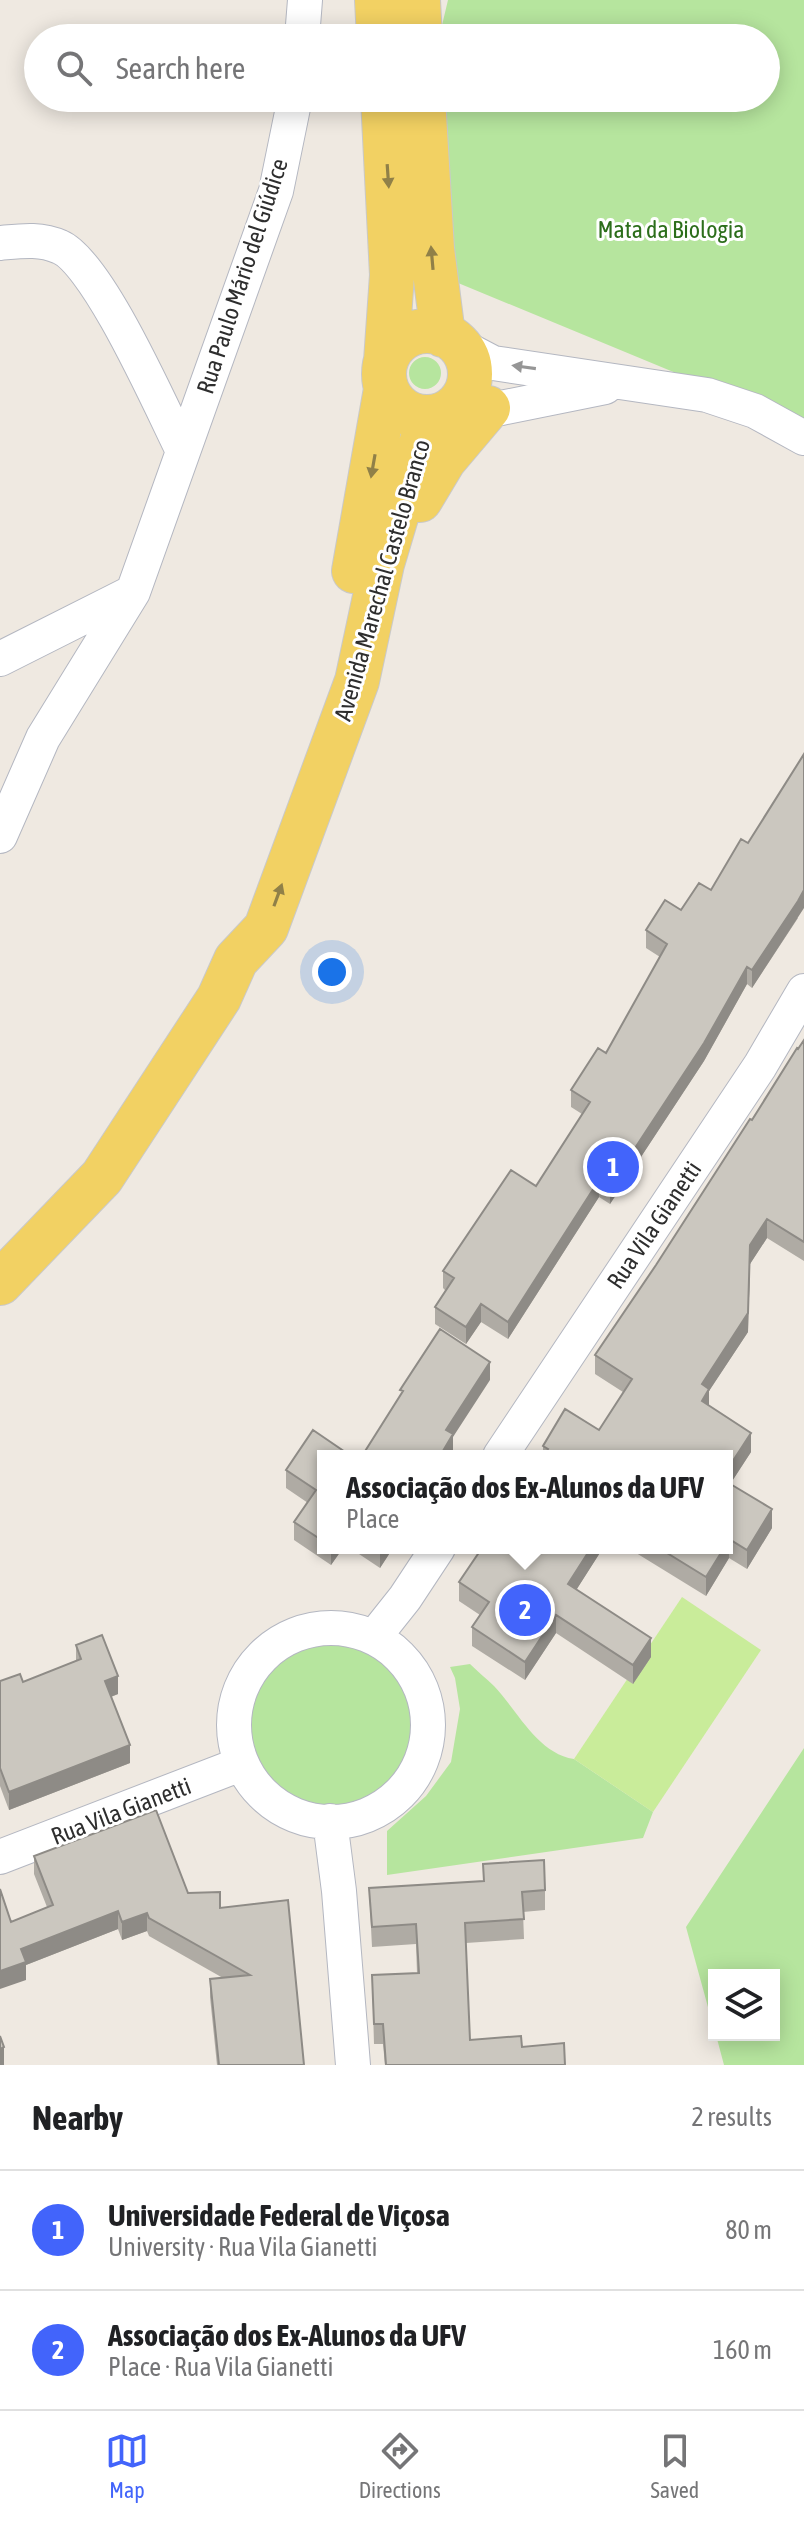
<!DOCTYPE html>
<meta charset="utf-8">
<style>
:root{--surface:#fff;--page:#f6f6f6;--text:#202124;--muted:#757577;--line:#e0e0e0;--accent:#4264fb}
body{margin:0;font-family:"Asap Condensed",sans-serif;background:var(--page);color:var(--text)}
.controls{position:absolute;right:24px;bottom:24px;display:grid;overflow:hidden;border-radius:0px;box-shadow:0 4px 20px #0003}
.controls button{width:72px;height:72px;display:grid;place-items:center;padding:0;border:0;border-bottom:2px solid var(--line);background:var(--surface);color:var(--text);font:40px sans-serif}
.you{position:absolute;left:332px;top:972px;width:28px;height:28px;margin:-20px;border:6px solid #fff;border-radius:50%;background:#1a73e8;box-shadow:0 0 0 12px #1a73e833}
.badge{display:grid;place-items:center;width:52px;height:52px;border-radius:50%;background:var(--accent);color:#fff;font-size:26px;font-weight:700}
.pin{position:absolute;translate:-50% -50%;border:4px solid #fff;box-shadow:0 2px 8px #0006}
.popup{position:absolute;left:317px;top:1450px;width:416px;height:104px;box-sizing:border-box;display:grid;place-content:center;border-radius:0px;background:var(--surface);filter:drop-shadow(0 2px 6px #0005);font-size:26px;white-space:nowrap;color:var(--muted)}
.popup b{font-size:30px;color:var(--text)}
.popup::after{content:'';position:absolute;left:50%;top:100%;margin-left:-16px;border:16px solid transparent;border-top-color:var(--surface)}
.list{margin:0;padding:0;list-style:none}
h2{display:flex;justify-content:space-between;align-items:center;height:104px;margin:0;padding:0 32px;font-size:34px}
h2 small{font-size:26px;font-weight:400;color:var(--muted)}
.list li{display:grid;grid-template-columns:52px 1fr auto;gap:24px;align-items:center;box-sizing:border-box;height:120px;padding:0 32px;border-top:2px solid var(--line)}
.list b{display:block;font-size:30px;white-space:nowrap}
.list p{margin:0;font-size:26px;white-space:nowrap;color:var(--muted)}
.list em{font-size:26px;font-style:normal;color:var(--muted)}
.icon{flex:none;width:44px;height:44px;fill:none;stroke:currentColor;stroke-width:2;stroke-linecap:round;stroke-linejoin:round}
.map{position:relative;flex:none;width:804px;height:2065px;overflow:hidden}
.search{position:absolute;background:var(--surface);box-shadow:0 4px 20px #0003;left:24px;right:24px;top:24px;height:88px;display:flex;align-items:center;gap:20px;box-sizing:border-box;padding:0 28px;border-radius:44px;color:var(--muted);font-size:30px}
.sheet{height:344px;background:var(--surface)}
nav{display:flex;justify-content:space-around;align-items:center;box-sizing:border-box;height:112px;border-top:2px solid var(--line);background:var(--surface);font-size:22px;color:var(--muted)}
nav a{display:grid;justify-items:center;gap:4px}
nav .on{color:var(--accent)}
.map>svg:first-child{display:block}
.green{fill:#b6e59e}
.pitch{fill:#c9ec9a}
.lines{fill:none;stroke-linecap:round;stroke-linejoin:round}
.minor-casing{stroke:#b4b7c1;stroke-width:36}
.major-casing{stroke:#c9c9c9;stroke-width:46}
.minor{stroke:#fff;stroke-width:34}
.major{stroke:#f2d163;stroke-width:44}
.wall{fill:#afaba4}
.shaded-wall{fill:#8e8b86}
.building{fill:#cbc7bf;stroke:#8e8b86;stroke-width:2}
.oneway{fill:#908048}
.oneway2{fill:#969696}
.labels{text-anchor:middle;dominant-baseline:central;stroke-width:6;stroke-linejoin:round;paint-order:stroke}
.park-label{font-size:24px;fill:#2c6e1b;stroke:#fff}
.street-label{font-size:24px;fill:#2e2e2e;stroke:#fff}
</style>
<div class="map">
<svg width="804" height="2065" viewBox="0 0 804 2065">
<rect width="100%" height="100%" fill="#efe9e1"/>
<path class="green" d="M448,0H804V426L434,273L424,98H766V38H439Z
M409 373a16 16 0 1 1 32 0a16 16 0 1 1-32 0Z
M250 1726a83 83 0 1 1 166 0a83 83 0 1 1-166 0Z
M470,1664C478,1672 487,1679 494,1686C518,1711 537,1753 574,1759L653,1812L643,1838L387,1875V1831L426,1796L451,1762L460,1709L455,1678L450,1667Z
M804,1748V2065H724L716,2035H774V1975H714V2029L686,1927Z"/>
<path class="pitch" d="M682,1597L761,1650L653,1812L574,1759Z"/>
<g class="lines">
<g class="minor-casing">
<path id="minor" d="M302,38L305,0
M0,243C21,241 40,238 60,247C98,263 162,409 183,451
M455,343L493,363L707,395L755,411L804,438
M456,406L501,408L605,387
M0,659L133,592
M0,836L43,738L133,592L276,191L295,98
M500,1456L760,1066L804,991
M234 1725a97 97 0 1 1 194 0a97 97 0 1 1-194 0Z
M374,1637L405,1598L438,1548
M330,1821L339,1891L353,2065
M0,1857L241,1764"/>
</g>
<g class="major-casing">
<path id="major" d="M377,0L379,38
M418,0L420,38
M383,98L392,275L386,361
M423,98L432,249L443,335
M384 374a43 43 0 1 1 86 0a43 43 0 1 1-86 0Z
M420,500L444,460L488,408
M354,571L386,389
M0,1283L102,1177L219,998L236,960L266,928L357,681L382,564L404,490L431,417"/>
</g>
<use href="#minor" class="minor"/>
<use href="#major" class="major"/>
</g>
<path class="wall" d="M711,890L798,918L752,988L747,984L704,1061L610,1204L599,1197L508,1339L481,1322L466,1344L435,1324V1307L446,1291L443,1288V1271L536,1186L582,1114L571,1107V1090L606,1053L660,957L646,948V930L681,910Z
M804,1040V1261L767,1238L750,1264L748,1332L709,1391V1406L751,1452L730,1484L772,1528L747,1569L729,1558L706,1596L628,1548H727V1456H543V1446L599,1430L623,1392L595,1374V1355L656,1265Z
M323,1456V1548H343L331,1565L294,1540V1522L308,1503L286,1488V1470Z
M350,1548H393L380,1568Z
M482,1548H603L576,1590L651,1657L633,1684L556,1633L525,1680L472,1646V1627L480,1615L459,1601V1582Z
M76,1645L118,1694L111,1697L130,1763L9,1810L0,1786V1681L23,1682L76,1661Z
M34,1856L188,1893L220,1908L304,2065H217L210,1997V1979L223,1978L149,1936L147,1931L122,1940L118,1929L26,1965V1980L11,1922L47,1907L34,1874Z
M483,1864L545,1890V1910L523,1912L524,1939L466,1943L470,2040L522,2047L565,2065H385L383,2044H374L372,1975L417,1973L416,1944L372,1947L369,1888L483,1881Z"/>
<path class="shaded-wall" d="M804,890V908L752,988V970Z
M747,967V984L704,1061L610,1204V1186Z
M599,1180V1197L508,1339V1322Z
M767,1219V1238L750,1264L748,1332L709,1391V1408L702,1420V1384L750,1245Z
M481,1304V1322L466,1344V1327Z
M490,1362V1380L453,1437V1452L451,1456H440L446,1430Z
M751,1433V1452L727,1489V1470Z
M772,1509V1528L747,1569V1550Z
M729,1539V1558L706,1596V1577L724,1548H727V1543Z
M331,1548H343L331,1565Z
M381,1548H393L380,1568V1550Z
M591,1548H603L568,1603V1584Z
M556,1615V1633L525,1680V1662Z
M651,1638V1657L633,1684V1665Z
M118,1676V1694L105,1699V1681Z
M130,1745V1763L9,1810V1792Z
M118,1911V1929L26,1965V1980L0,1989V1971L21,1949Z
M147,1913V1931L122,1940V1922Z
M4,2047V2065H0V2049Z"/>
<path class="building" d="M804,754V890L798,901L752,970L747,967L704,1043L610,1186L599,1180L508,1322L481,1304L466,1327L435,1307L454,1278L443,1271L511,1170L536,1186L590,1102L571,1090L598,1048L606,1053L667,944L646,930L665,900L681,910L699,883L711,890L741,839L748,843Z
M804,1040V1242L767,1219L750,1245L748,1313L702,1384L709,1389L702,1401L751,1433L727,1470V1456H543L548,1449L543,1446L565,1409L599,1430L632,1379L595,1355L656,1265L750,1119L752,1120L797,1048L798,1049Z
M440,1329L490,1362L446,1430L453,1434L440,1456H362L403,1391L400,1390Z
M313,1430L351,1456H323V1541L294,1522L316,1490L286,1470Z
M727,1482L772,1509L747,1550L729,1539L727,1543Z
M482,1548H591L568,1584L651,1638L633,1665L556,1615L525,1662L472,1627L489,1602L459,1582Z
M659,1548H724L706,1577Z
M102,1635L118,1676L105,1681L130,1745L9,1792L0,1768V1681L20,1674L23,1682L81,1659L76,1645Z
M156,1810L188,1893L220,1892V1908L288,1900L304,2065H219L210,1979L250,1975L149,1918L147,1913L122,1922L118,1911L21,1949L26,1962L0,1971V1889L11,1922L53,1905L34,1856Z
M544,1860L545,1890L522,1892L524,1919L465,1923L470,2040L521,2036L522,2047L564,2043L565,2065H386L383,2024H374L372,1975L419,1973L416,1924L372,1927L369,1888L484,1881L483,1864Z
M0,2036L4,2047L0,2049Z"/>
<defs><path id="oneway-solid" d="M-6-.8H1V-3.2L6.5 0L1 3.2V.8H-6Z" transform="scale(2)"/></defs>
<g class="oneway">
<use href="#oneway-solid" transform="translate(388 176) rotate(86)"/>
<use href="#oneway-solid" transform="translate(432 258) rotate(-95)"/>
<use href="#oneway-solid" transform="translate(373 466) rotate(100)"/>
<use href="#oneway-solid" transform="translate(278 895) rotate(-70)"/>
</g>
<use class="oneway2" href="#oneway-solid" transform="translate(524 367) rotate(-172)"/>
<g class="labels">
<g class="park-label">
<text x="671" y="229">Mata da Biologia</text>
</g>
<g class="street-label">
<text transform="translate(242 276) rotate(-72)">Rua Paulo Mário del Giúdice</text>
<text transform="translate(382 580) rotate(-74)">Avenida Marechal Castelo Branco</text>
<text transform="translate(654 1225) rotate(-56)">Rua Vila Gianetti</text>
<text transform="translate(121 1811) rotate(-21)">Rua Vila Gianetti</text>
</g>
</g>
</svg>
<div class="controls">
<button><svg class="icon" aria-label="layers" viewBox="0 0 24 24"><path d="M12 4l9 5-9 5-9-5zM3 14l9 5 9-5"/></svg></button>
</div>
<div class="you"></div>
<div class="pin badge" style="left:613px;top:1167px">1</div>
<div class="pin badge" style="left:525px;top:1610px">2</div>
<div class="popup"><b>Associação dos Ex-Alunos da UFV</b>Place</div>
<div class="search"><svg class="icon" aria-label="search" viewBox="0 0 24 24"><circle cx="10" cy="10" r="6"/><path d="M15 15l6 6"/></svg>Search here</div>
</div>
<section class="sheet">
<h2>Nearby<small>2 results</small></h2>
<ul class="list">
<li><span class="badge">1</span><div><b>Universidade Federal de Viçosa</b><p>University · Rua Vila Gianetti</p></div><em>80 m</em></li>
<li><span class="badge">2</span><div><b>Associação dos Ex-Alunos da UFV</b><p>Place · Rua Vila Gianetti</p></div><em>160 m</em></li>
</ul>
</section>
<nav>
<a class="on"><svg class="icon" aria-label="map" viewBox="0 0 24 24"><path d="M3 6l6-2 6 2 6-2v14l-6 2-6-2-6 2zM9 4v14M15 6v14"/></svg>Map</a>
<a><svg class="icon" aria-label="directions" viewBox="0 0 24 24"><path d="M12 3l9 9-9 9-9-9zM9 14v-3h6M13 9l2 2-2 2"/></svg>Directions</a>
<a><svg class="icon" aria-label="saved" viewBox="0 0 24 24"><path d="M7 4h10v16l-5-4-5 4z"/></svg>Saved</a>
</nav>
